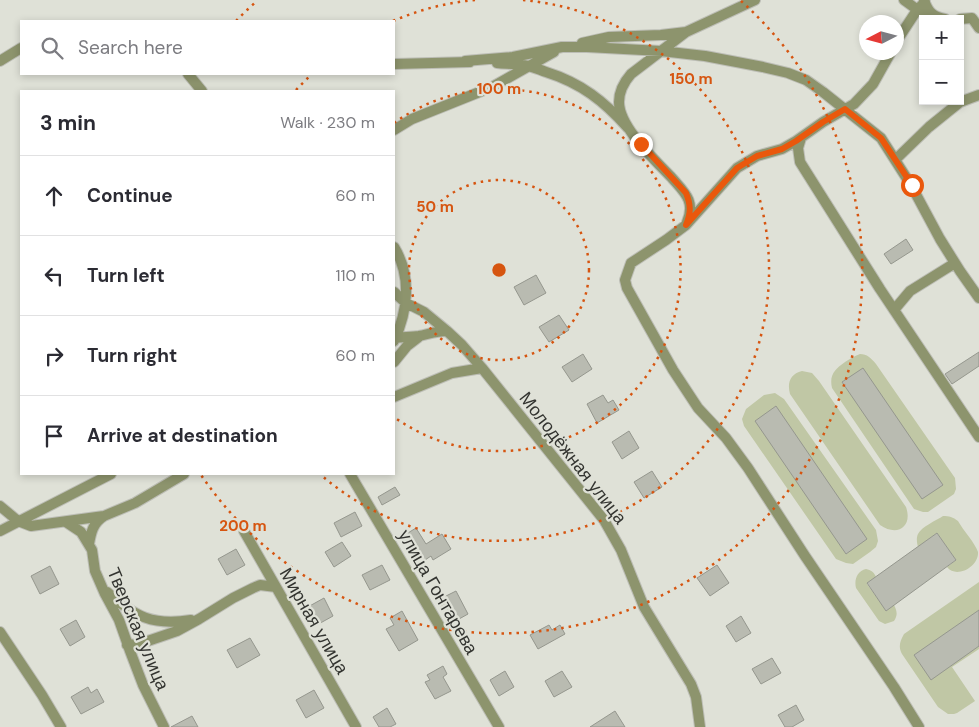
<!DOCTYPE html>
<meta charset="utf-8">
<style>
:root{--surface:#fff;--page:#f2f2f3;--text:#2b2b33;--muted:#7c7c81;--line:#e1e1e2}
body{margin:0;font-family:"DM Sans",sans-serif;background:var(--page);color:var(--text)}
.controls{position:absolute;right:15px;top:15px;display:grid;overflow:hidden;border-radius:0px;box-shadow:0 2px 8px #0003}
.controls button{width:45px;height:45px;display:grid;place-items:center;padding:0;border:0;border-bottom:1px solid var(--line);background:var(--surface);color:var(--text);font:25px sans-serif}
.compass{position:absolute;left:859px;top:15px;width:45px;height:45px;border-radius:50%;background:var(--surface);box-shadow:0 2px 8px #0003;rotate:264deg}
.stop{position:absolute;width:15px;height:15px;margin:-11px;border:4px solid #ea580c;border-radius:50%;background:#fff}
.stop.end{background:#ea580c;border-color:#fff;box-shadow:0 1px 5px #0008}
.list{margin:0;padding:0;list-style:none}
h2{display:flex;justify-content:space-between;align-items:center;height:65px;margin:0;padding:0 20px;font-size:21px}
h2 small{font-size:16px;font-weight:400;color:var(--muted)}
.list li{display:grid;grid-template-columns:32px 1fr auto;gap:15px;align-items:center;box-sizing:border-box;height:80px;padding:0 20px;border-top:1px solid var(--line)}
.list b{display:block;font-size:19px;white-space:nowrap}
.list em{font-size:16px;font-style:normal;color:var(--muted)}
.icon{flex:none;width:28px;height:28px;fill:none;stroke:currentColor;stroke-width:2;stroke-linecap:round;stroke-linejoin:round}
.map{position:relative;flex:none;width:979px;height:727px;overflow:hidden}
.search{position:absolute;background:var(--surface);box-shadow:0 2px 8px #0003;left:20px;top:20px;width:375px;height:55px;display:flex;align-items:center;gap:12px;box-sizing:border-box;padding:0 18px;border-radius:0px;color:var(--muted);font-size:19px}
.panel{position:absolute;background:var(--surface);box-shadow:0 2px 8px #0003;left:20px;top:90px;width:375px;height:385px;border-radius:0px}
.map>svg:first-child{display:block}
.green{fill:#c0c7a5}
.building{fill:#b9bbb1;stroke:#95978e}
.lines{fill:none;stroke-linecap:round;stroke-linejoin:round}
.street-casing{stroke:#bdbeb6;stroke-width:12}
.street{stroke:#8d946d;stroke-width:10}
.route{stroke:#ea580c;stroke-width:6}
.ring{fill:none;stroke:#d65510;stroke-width:2.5;stroke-dasharray:2.5 5}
.labels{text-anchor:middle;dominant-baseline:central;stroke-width:4.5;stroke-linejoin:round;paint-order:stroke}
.street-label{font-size:18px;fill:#333430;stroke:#dfe1d7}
.centre{fill:#d65510;stroke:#dfe1d7;stroke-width:2.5}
.ring-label{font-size:15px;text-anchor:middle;font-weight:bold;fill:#d65510;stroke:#dfe1d7;stroke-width:4.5;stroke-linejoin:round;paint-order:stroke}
</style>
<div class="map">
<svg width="979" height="727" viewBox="0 0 979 727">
<rect width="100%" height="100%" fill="#dfe1d7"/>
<path class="green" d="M860,354C867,354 871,358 876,364L955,478L956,489L954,494L928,512H923L914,509L832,388C829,375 835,369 845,362C850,359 854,356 860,354Z
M802,371L812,373L819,381L906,507C913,527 897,537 880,525L790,394C787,383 790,374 802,371Z
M775,393L784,399L876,530L878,541L876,547L870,552L853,564L846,563L836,559L744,426L742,419L746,409L764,395Z
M943,516C949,516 953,517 958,521C963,530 975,543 978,552C979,567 956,579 947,567L956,560L937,533L918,547C917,543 916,538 918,534C921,527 937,520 943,516Z
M866,569C871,570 874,572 876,577L867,584L886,610L894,605C897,611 898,615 894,621L885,624L879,621L856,588C854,580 857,571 866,569Z
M979,582V649L952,667L975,701L957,713L954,714H948L938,707L902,654C898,647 900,641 904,634Z"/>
<path class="building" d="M906,239L913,250L891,264L884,254Z
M536,275L546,293L524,305L514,287Z
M559,315L569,330L549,342L539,327Z
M979,352V366L952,384L945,374Z
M583,354L592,369L572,382L562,367Z
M863,368L943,485L922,499L842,382Z
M603,395L608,403L613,400L619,410L597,423L587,404Z
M776,406L867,539L846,554L755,421Z
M629,431L639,448L622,459L612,442Z
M652,471L662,487L644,498L634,482Z
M395,487L400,495L382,505L378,497Z
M355,512L362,526L341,537L334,523Z
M416,528L426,544L442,534L451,549L433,560L431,556L419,564L403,536Z
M937,533L956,560L886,611L867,583Z
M342,542L351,556L334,567L325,552Z
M236,549L245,565L227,575L218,559Z
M382,565L390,580L370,590L362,575Z
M717,565L729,583L710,596L697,578Z
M50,566L59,584L40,594L31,576Z
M456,591L468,614L450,624L438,600Z
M324,598L333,616L315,626L306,608Z
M979,610V646L931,680L914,655Z
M402,611L418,640L399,651L386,629L394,625L390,618Z
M741,616L751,633L736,642L726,626Z
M76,620L85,637L70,646L60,629Z
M549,625L552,630L560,625L565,634L538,649L530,635Z
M250,638L260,655L237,668L227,650Z
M772,658L781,673L761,684L752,669Z
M443,666L447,674L443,677L451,691L435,699L425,682L430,680L427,675Z
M505,671L514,687L499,696L490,680Z
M562,671L572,687L554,697L545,681Z
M88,687L91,693L97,689L104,702L81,714L71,697Z
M314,690L324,708L306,718L296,700Z
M796,705L804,720L792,727H785L778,715Z
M387,708L396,724L390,727H379L373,717Z
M615,711L625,727H590Z
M192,716L198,727H171Z"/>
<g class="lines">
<g class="street-casing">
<path id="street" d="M904,0L915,8L924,12
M924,0C928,12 933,17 945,19
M960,19L972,18L979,28
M686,32L631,74C624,82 619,92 619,102C619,127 655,160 672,178C684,192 696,201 687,222
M896,42L917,10L925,2
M582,43L609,37L661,35L686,32L755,0
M891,52L873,84L854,104L823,122L796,141L782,149L757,156L737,168L686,225L666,240L631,263L625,280L627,288L673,370L698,408L726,438L748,468L805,556L894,687L919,727
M0,61L21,48
M465,61L513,57L562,47H587L661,51L705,56L763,67L788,73L806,80L823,92L881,138L911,185L940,239L960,271L979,298
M497,63C507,64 518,64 528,66C534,67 540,70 546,72C581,83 604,101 628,128
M394,64L470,62
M188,74L202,91
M394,130L412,119L492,87L554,52
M801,138L798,148L800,162L880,289L979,437
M896,159L929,127L960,102L979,95
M394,247C412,276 408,311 394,341
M394,292L406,303L424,312L447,331L462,345L482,368L604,520L621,550L644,607L691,684L696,697L700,727
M894,310L910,291L955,263
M394,338C402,337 410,337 419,336C429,334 436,331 447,331
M394,362L407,346L420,336
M394,397L452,373L482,368
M350,474L499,727
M0,506L18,521L31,526L104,516L135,503L184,474
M66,522L81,532L92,550L95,571L105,594L119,620L130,651L143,685L164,727
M0,531L111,474
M244,531L356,727
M89,544C91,532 93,523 104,516
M107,592C135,617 153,626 191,620
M0,632L42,695L61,727
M127,645L139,644L177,631L199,619L233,598L253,588L260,585L276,587"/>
</g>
<use href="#street" class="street"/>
</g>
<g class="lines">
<path class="route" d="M641,144L686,193C691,205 691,213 686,225L737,168L757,156L782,149L796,141L823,122L845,109L881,138L912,185"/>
</g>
<g class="ring">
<circle cx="499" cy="270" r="90"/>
<path d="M394 123A181 181 0 1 1 394 417"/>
<path d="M296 90A271 271 0 0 1 311 75M393 21A271 271 0 0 1 475 0M523 0A271 271 0 1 1 321 475"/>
<path d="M236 21A362 362 0 0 1 257 1M741 1A362 362 0 1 1 201 475"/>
</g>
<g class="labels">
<g class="street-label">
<text transform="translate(573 458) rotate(52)">Молодёжная улица</text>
<text transform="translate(438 592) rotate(60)">улица Гонтарева</text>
<text transform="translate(314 621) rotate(60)">Мирная улица</text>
<text transform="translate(138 629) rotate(67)">Тверская улица</text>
</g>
</g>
<circle cx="499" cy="270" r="8" class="centre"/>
<g class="ring-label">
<text x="691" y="84">150 m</text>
<text x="499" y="94">100 m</text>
<text x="435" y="212">50 m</text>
<text x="243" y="531">200 m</text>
</g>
</svg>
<div class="controls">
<button>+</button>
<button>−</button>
</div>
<svg class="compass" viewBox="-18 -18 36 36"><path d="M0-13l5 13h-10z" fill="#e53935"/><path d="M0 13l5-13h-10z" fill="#7c7c81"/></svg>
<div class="stop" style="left:912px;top:185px"></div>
<div class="stop end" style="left:641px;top:144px"></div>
<div class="search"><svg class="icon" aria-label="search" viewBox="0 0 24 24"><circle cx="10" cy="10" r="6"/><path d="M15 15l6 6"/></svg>Search here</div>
<section class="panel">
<h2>3 min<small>Walk · 230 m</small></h2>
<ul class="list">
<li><svg class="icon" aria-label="ahead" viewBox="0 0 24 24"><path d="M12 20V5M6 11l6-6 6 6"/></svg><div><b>Continue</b></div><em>60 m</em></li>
<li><svg class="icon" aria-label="left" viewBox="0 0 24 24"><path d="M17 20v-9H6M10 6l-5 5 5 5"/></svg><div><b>Turn left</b></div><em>110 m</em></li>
<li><svg class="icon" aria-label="right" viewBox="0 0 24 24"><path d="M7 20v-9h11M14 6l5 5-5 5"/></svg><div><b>Turn right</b></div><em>60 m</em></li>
<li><svg class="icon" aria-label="arrive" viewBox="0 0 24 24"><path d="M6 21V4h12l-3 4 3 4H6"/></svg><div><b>Arrive at destination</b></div></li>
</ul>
</section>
</div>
